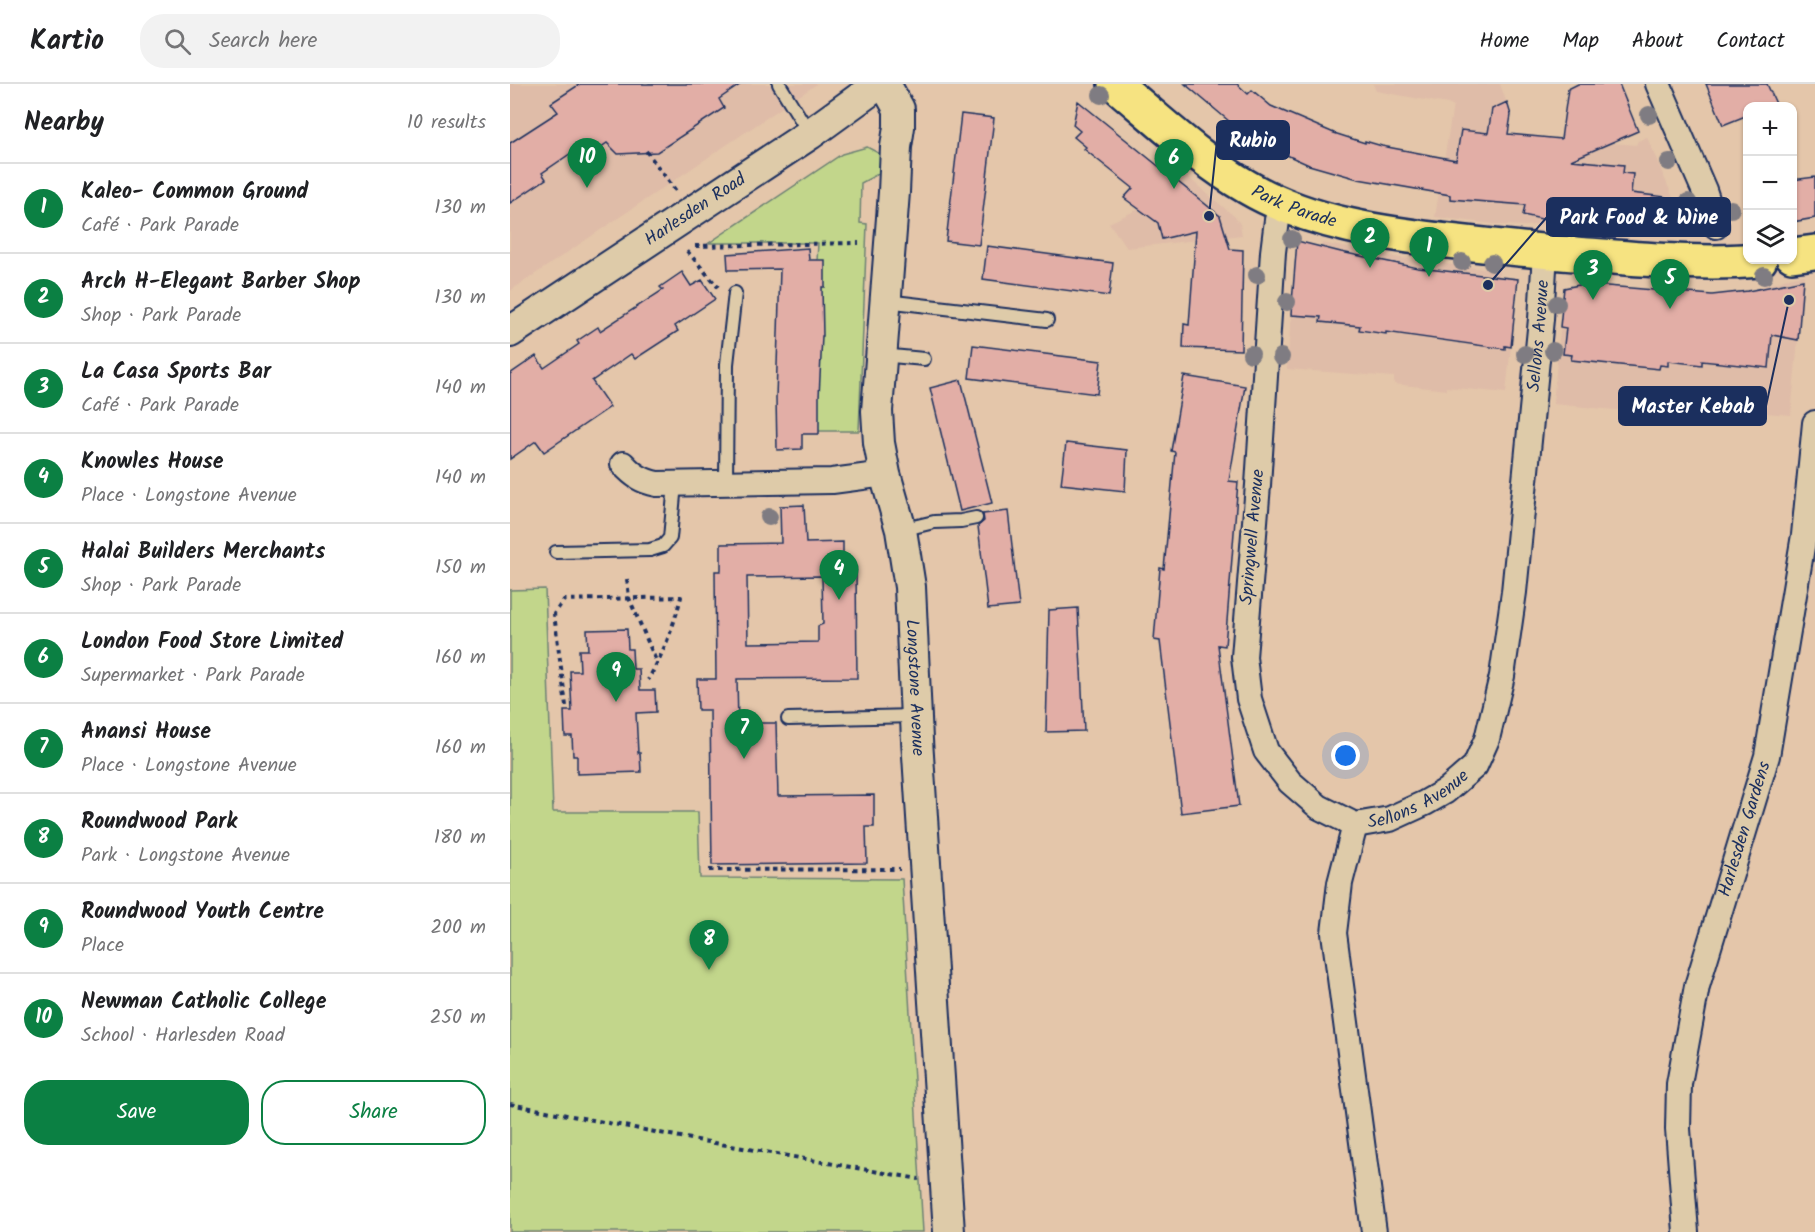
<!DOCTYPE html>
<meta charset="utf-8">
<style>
:root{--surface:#fff;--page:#f2f2f2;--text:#202124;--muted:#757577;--line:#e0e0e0;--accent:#0b8043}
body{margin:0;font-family:Kalam,sans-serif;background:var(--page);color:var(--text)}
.controls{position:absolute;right:18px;top:18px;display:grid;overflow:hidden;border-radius:12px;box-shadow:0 2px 4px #0004}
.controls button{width:54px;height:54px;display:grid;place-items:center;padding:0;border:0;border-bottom:2px solid var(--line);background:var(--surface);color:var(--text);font:30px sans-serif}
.you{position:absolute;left:836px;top:672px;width:21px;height:21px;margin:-15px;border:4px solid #fff;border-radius:50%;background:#1a73e8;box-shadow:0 0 0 9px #1a73e833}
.badge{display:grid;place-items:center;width:39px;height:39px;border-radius:50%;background:var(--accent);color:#fff;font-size:20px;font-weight:700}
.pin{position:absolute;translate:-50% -50px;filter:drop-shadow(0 2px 3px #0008)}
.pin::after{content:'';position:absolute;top:32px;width:21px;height:18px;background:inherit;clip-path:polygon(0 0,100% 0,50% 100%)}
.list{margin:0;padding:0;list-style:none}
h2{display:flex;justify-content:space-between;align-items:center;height:78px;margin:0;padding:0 24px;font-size:26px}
h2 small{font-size:20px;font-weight:400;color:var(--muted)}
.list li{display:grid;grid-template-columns:39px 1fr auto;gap:18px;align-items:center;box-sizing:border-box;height:90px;padding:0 24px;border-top:2px solid var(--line)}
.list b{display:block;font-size:22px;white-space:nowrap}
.list p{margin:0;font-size:20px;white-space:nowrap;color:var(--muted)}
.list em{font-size:20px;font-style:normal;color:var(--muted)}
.actions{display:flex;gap:12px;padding:18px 24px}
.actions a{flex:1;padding:14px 0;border:2px solid var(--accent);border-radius:24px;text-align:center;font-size:21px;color:var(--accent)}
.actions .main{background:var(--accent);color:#fff}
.icon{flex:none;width:33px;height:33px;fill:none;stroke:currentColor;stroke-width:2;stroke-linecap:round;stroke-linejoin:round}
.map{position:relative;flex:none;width:1305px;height:1148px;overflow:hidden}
header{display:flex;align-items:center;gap:36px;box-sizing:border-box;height:84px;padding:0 30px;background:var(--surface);border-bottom:2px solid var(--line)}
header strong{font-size:28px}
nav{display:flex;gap:33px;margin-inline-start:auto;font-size:21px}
.search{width:420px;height:54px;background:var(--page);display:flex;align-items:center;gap:15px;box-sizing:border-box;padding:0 21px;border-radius:24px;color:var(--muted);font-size:22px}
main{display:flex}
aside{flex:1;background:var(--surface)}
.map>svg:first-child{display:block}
.built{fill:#dfbca8}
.green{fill:#c2d68b;stroke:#6e8274;stroke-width:1.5}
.building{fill:#e2aea6;stroke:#1b2f5e;stroke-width:1.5;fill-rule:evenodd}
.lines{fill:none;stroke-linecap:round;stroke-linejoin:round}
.service-casing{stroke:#1b2f5e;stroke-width:16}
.minor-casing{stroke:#1b2f5e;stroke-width:28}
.tertiary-casing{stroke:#1b2f5e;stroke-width:34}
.primary-casing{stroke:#1b2f5e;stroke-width:38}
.path{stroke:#1b2f5e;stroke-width:4;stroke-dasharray:4.5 4.5;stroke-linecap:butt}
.service{stroke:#decba9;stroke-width:12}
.minor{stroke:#decba9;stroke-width:24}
.tertiary{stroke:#decba9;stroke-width:30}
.primary{stroke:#f6e381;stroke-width:33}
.tree{fill:#7f7c82}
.labels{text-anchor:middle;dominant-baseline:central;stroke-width:4.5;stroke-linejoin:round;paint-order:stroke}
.street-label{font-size:18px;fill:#1b2f5e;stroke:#decba9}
.leader{fill:none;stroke:#1b2f5e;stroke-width:2}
.callout-dot{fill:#1b2f5e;stroke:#decba9;stroke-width:2}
.callout{fill:#1b2f5e;stroke:#1b2f5e;stroke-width:2}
.callout-label{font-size:20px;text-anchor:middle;font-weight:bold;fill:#fff}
</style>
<header>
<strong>Kartio</strong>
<div class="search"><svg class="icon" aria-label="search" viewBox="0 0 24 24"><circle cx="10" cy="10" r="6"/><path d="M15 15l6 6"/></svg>Search here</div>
<nav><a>Home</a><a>Map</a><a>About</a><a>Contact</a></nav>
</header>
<main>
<aside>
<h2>Nearby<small>10 results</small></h2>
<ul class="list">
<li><span class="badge">1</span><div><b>Kaleo- Common Ground</b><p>Café · Park Parade</p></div><em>130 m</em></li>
<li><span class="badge">2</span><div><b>Arch H-Elegant Barber Shop</b><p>Shop · Park Parade</p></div><em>130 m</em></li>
<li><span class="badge">3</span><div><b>La Casa Sports Bar</b><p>Café · Park Parade</p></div><em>140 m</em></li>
<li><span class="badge">4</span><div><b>Knowles House</b><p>Place · Longstone Avenue</p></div><em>140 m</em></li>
<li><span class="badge">5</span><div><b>Halai Builders Merchants</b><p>Shop · Park Parade</p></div><em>150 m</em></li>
<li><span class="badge">6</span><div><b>London Food Store Limited</b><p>Supermarket · Park Parade</p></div><em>160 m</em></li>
<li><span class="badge">7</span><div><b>Anansi House</b><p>Place · Longstone Avenue</p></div><em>160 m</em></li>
<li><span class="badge">8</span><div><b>Roundwood Park</b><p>Park · Longstone Avenue</p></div><em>180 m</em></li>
<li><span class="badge">9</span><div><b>Roundwood Youth Centre</b><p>Place</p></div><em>200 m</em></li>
<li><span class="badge">10</span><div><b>Newman Catholic College</b><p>School · Harlesden Road</p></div><em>250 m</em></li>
</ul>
<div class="actions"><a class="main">Save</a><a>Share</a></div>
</aside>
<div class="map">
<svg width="1305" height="1148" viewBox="0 0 1305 1148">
<rect width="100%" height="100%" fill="#e4c6aa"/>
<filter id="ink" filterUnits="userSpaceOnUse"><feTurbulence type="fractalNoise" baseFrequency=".0167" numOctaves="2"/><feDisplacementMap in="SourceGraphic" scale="12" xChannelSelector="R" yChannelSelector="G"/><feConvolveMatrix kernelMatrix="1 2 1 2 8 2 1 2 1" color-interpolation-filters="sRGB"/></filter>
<g filter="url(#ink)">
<path class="built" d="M0,0H307L0,207Z
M863,0H990L1001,31L999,50L1126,61L1128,57L1137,53L1167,123L1170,135L1169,147L1161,150L1035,140L1014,142L993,141L925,133L943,21L866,7Z
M667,84L725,133L730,140L732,151L617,164L599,139L635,122Z
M787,157L811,163L812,159L890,174L989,187V193L1008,195L996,309L936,303V306L884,300V293L777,285Z
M1294,191L1281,331L1158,321L1157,331L1043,320L1054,204L1075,200L1202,211L1252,204V202L1272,197L1273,195Z"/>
<path class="green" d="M357,63L372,71V88L351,99L350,139L357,140L349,347H298L308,159H199L332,70Z
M35,505L43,728H188L190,794L392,795L413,1148H0V506Z"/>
<path class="building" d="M70,0H231L209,15L214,24L147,68L108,70L97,59L77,73L70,63L32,89L36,95L0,119V59L48,28L41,19Z
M675,0H727L738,10L742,6L761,22L824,49L855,59V57L872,62L946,76L951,46L978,49L982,25L997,18L1001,31L998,50L1051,55L1058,5L1068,0H1109L1128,47L1061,76L1114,81L1113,89L1123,90L1121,109L1155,113L1171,148L1036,136L1013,131L1015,121L940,115V111L848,95L799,81L750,59L728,40L726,43Z
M1196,0H1257L1267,22H1238V31L1213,41Z
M568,17L710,132L720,165L733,166L731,266L673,264L674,240L679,241L686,147L652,155L648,139L614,114L623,104L574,65L576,63L564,53L570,47L563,41Z
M451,30L484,34L469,161L436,157Z
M1305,93V134L1282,138V96Z
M787,157L831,168L908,184L1008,195L1001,263L995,262V265L876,248V250L849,246L850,242L810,238L811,233L781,231Z
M477,162L603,179L599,212L473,195Z
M298,164L299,176H315V203H312L313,252H312L309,313V350H292V365L267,366L266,314L270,185L218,186L217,170Z
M172,188L181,202L192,196L205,215L165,242L168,247L125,275L121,270L82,297L100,323L34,368L26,357L0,375V290L26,272L34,284L69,260L67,257L88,243L90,247L153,206L150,203Z
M1293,196L1288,256L1262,251L1259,284L1192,277V281L1158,277V282L1150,281L1149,285L1061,276L1062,271L1053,270L1056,244L1050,243L1054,204L1074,200L1202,211L1238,207Z
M463,261L591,277L587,310L459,294Z
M674,292L735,302L719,397L728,398L715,562L708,561L729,722L671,729L650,557L644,556L650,484L654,485L665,368L661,367Z
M451,296L482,419L450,427L420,304Z
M556,359L617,366L615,407L551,400Z
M294,421L296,459L333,458V483H346L347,594L227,595L228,639H266L268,712L364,711V743H356L357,779L202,781L200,626H188L187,595H206L205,487H211V460L271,459L270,422ZM312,492L313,540L308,542V558L238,559L237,493Z
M498,427L509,522L478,525L468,442L474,437L473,430Z
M568,524L574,647L536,648L539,526Z
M117,545L118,565H122L123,585H129L130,606H145L146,628L126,629L128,669H130L131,688L67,690V672H63L62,652H55L54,627H62L60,587H70L69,566H78L77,546Z"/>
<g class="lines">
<g class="service-casing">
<path id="service" d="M269,0L300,50
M376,217L537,236
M371,271L414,275
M216,400L217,280L225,209
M391,446L424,438L451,437L466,434
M46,468L140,466L153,462L160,454L165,400
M278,635L405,632"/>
</g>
<g class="minor-casing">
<g id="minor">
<path d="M1148,0L1194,106L1206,142"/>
<path d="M772,120L767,136L763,168L748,401L734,573L739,615L756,667L780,698L809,723L845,741"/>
<path d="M113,380C124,392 132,397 147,400L322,397L375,390"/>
<path id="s1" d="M845,741L880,735L915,719L936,707L965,682L977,655L992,592L1004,508L1031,235L1035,168"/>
<path d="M845,741L830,799L824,849L864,1148"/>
<path id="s2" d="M1176,1148L1168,1045L1169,1000L1187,902L1257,672L1294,451L1305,339"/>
</g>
</g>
<g class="tertiary-casing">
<g id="tertiary">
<path id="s3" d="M375,0L389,25V43L386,63L384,108L367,327L369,359L375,390L391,446L400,503L407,656L439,1148"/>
<path id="s4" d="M0,248L300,50L369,0"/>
</g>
</g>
<g class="primary-casing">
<g id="primary">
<path id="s5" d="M605,0C647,35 690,76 737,103C800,140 876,150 947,158C990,163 1034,168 1078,171C1135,175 1192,181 1250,176"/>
<path d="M1282,171L1305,168"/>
</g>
</g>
<path class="path" d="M136,67L166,107
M185,162L349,159
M177,167L208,203
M117,495L119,514L147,579
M56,622L44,530L54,516L171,513C163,544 154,568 138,596
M199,786L390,785
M0,1020L176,1054L409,1095"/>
<use href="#service" class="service"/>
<use href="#minor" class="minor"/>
<use href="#tertiary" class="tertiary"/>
<use href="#primary" class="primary"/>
</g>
<g class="tree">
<circle cx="591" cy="11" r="9"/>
<circle cx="1139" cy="31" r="9"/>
<circle cx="1159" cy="78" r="9"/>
<circle cx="1178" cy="118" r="9"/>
<circle cx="1221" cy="125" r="9"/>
<circle cx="782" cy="155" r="9"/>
<circle cx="952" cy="178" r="9"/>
<circle cx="982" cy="179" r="9"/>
<circle cx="1076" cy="189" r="9"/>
<circle cx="747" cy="191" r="9"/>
<circle cx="1254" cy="192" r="9"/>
<circle cx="777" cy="218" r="9"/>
<circle cx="1047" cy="220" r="9"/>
<circle cx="1043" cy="267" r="9"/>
<circle cx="741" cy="270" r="9"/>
<circle cx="1015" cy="270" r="9"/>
<circle cx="771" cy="273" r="9"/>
<circle cx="259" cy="433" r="9"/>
</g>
</g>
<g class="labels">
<g class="street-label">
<text stroke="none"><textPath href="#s5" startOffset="219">Park Parade</textPath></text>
<text stroke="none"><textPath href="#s4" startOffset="222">Harlesden Road</textPath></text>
<text stroke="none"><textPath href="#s1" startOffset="573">Sellons Avenue</textPath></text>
<text transform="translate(743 453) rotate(-85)">Springwell Avenue</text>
<text stroke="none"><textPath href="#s3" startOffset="612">Longstone Avenue</textPath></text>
<text stroke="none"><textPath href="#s1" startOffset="69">Sellons Avenue</textPath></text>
<text stroke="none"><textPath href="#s2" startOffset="412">Harlesden Gardens</textPath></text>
</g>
</g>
<path class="leader" d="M699 132L707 56M978 201L1037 133M1279 216L1256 322"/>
<g class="callout-dot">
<circle cx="699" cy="132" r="6"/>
<circle cx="978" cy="201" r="6"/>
<circle cx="1279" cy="216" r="6"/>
</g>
<g class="callout">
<rect x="707" y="37" width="72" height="38" rx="6"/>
<rect x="1037" y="114" width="183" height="38" rx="6"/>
<rect x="1109" y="303" width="147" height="38" rx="6"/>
</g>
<g class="callout-label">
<text x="743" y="63">Rubio</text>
<text x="1129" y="140">Park Food &amp; Wine</text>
<text x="1183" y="329">Master Kebab</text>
</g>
</svg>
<div class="controls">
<button>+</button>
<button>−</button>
<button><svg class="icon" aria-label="layers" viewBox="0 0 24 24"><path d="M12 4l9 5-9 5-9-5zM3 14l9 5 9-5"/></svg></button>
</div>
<div class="you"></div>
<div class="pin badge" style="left:919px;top:193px">1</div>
<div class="pin badge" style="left:860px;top:184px">2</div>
<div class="pin badge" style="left:1083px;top:216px">3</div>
<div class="pin badge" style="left:329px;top:516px">4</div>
<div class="pin badge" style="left:1160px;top:225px">5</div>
<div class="pin badge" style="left:664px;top:105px">6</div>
<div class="pin badge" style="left:234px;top:675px">7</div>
<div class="pin badge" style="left:199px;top:886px">8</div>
<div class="pin badge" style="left:106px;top:618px">9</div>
<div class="pin badge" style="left:77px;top:104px">10</div>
</div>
</main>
